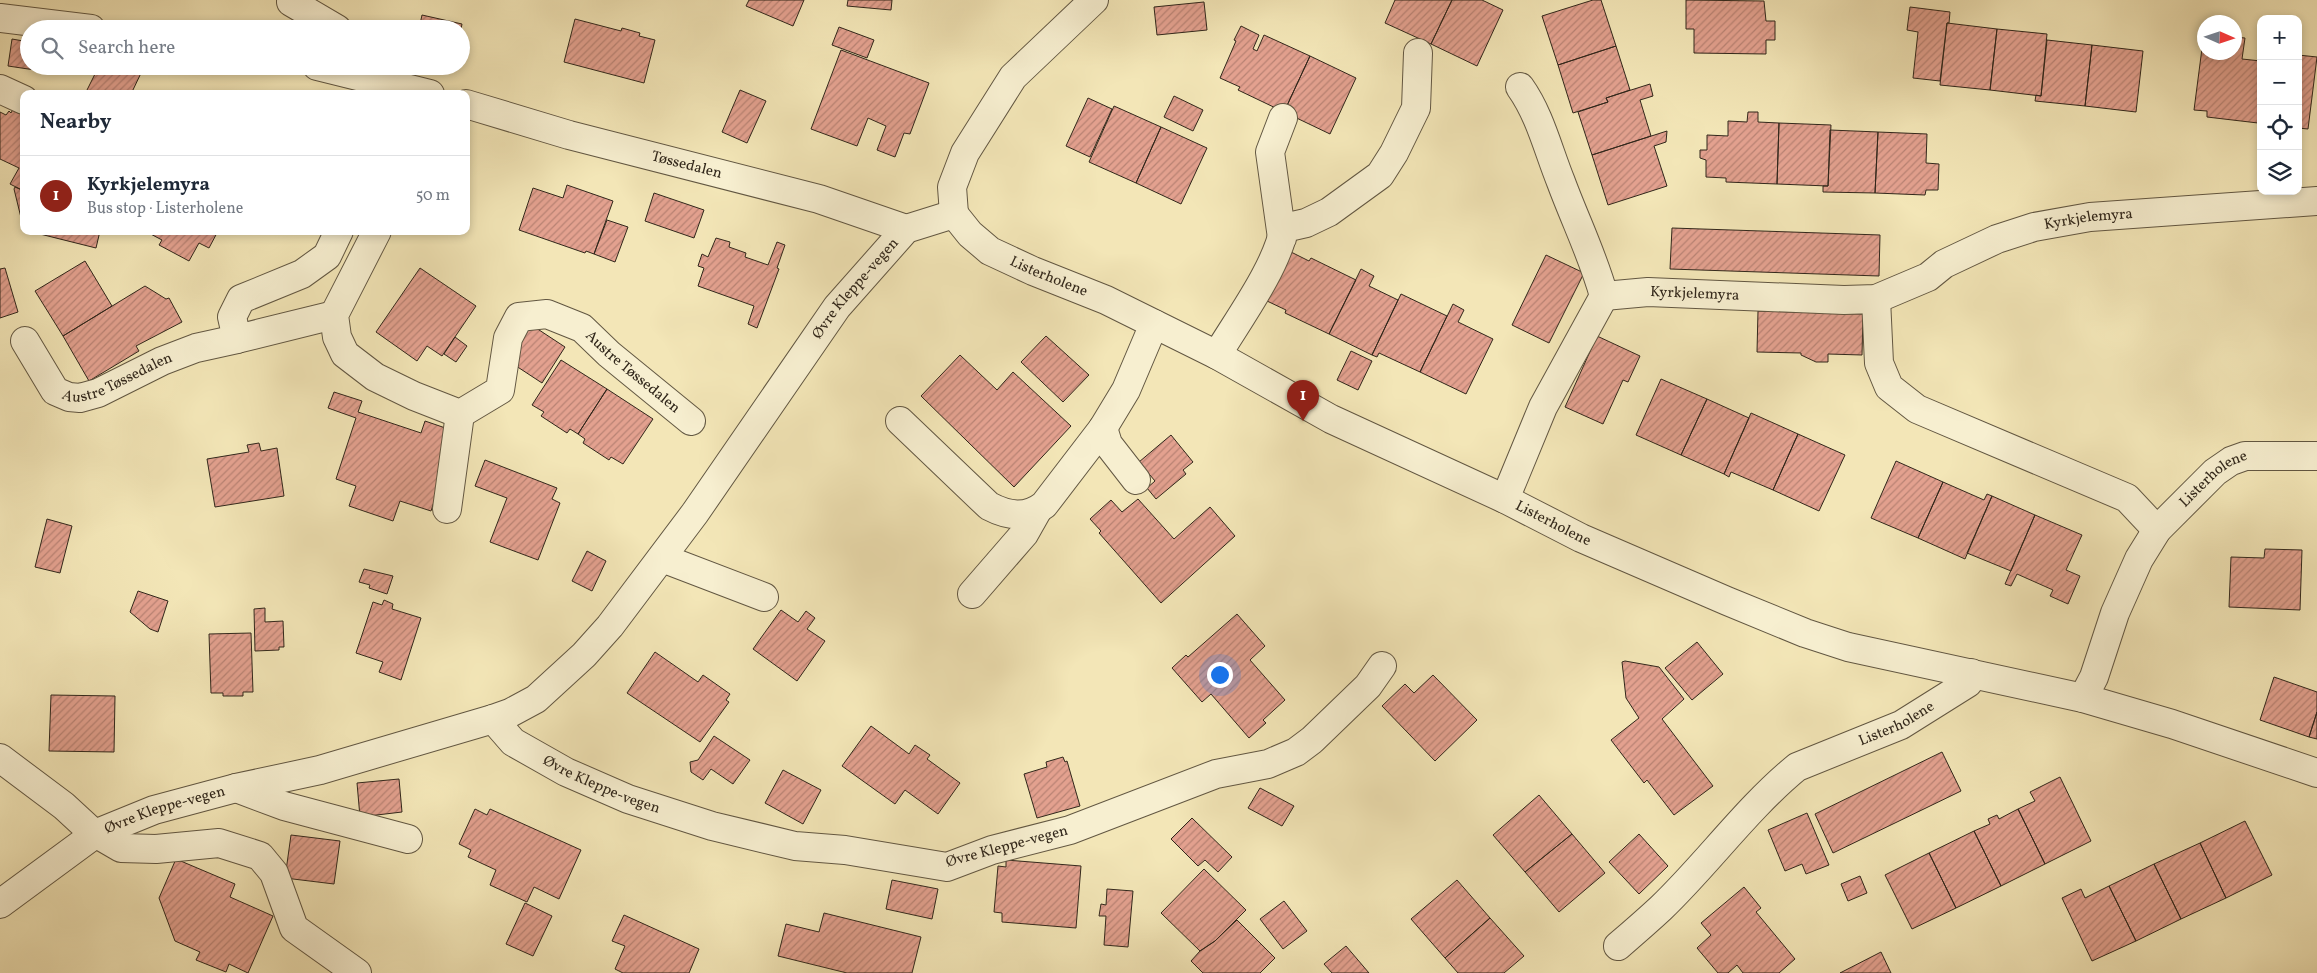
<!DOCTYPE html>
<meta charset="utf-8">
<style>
:root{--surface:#fff;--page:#f2f2f3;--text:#1f2937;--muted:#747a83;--line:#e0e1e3;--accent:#8f2418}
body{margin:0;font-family:Vollkorn,serif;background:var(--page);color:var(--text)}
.controls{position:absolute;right:15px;top:15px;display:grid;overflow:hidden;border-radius:10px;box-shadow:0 2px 8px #0003}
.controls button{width:45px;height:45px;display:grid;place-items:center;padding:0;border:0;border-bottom:1px solid var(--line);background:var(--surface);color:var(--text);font:25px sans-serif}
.compass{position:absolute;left:2197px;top:15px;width:45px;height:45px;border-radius:50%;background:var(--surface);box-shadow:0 2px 8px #0003;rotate:93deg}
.you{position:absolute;left:1219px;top:674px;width:18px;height:18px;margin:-12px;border:4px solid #fff;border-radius:50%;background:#1a73e8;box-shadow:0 0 0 8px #1a73e833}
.badge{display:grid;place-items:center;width:32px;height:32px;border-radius:50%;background:var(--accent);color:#fff;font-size:16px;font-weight:700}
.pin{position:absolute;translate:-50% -41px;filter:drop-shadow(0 1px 2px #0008)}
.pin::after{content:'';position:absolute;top:26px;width:18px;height:15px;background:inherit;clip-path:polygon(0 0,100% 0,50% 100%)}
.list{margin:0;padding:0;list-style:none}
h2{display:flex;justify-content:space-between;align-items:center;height:65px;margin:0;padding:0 20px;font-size:21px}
h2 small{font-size:16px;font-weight:400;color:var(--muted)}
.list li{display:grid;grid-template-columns:32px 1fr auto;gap:15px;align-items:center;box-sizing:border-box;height:80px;padding:0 20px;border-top:1px solid var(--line)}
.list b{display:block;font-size:19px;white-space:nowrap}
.list p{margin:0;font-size:16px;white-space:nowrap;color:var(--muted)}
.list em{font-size:16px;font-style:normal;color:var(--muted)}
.icon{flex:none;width:28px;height:28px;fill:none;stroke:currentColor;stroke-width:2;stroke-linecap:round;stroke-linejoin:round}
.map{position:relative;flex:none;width:2317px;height:973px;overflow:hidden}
.search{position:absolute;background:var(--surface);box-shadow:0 2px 8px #0003;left:20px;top:20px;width:450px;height:55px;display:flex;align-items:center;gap:12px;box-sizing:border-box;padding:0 18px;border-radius:28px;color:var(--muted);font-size:19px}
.panel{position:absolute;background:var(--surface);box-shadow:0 2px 8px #0003;left:20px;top:90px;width:450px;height:145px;border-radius:10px}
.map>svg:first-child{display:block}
.building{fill:url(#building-hatch);stroke:#31271b}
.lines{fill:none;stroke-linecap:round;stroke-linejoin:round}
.minor-casing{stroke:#625742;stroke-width:30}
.minor{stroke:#f7efd0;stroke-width:28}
.labels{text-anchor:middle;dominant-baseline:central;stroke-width:4;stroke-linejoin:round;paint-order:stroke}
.street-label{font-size:15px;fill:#31271b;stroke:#f7efd0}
</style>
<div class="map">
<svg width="2317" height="973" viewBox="0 0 2317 973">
<defs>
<pattern id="building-hatch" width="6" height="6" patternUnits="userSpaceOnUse" patternTransform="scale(1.25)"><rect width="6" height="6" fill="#e3a18f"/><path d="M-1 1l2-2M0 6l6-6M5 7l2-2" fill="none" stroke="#b98374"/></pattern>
</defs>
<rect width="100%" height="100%" fill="#f3e6b7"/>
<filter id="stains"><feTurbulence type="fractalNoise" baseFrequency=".004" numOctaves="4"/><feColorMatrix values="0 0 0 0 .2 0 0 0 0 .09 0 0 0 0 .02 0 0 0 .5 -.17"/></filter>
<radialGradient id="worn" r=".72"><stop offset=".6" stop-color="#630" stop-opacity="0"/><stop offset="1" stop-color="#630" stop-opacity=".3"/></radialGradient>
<path class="building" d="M749,0H804L793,26L746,6Z
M848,0H892L891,10L847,6Z
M1395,0H1452L1431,44L1385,23Z
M1452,0H1482L1503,10L1477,66L1431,44Z
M1593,0H1601L1616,46L1558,65L1542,16Z
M1686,0L1764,1L1766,21H1775V40H1766V54L1694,53V29H1686Z
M1204,2L1207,30L1157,35L1154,7Z
M1910,7L1950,12L1949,23H1947L1940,81L1913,78L1918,32L1907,30Z
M422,15L462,24L461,29H419Z
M575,19L621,31L622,28L640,33L639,36L655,40L644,83L564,62Z
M1947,23L1997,29L1990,90L1940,85Z
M1241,26L1259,35L1253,49L1257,51L1264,35L1310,56L1284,112L1238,90L1240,87L1220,78L1236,41L1234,40Z
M839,27L874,40L867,58L832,45Z
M1997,29L2047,34L2041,96L1990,90Z
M2204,33V52H2234V37L2245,38L2242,59L2261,61V96L2258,123L2207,117V111L2194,110Z
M12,39L29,42V66H36L35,70L8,66Z
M2047,40L2092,45L2085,106L2035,101L2036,95L2041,96Z
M2092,45L2143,51L2136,112L2085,106Z
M1616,46L1630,90L1606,98L1608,102L1573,113L1558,65Z
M841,50L929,83L910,134L904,133L895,157L877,150L886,126L868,118L857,146L811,129Z
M2298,55L2317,57L2308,129L2298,128Z
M1310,56L1356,78L1330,134L1284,112Z
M99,66H133L142,71L131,94H85Z
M1650,84L1653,96L1640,100L1651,136L1592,155L1578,112L1608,102L1606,98Z
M740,90L766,101L747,143L722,132Z
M1174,96L1203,110L1193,131L1164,117Z
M2261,96V123H2258Z
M1088,98L1112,109L1090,157L1066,146Z
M1114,106L1161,127L1136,183L1089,162Z
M13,109L24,114V191L10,184L19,168L0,159V112L6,115L9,111L11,113Z
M1748,112H1758V122L1779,123L1777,184L1726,182V178L1706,177V160L1700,158V150H1707V135L1728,136V121L1747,122Z
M1779,123L1831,125L1828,186L1777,184Z
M1161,127L1207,148L1181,204L1136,183Z
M1830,130L1878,132L1875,193L1823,192V186H1828Z
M1667,131L1666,142L1654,146L1667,186L1608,205L1592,155Z
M1878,132L1927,134L1926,163L1939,164L1938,190H1926L1925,195L1875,193Z
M567,185L613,201L594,254L586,251L585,253L519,230L533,188L563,198Z
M15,187L24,191V230L14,189Z
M654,193L704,210L694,238L645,221Z
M607,220L628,227L615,262L594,254Z
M1672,228L1880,235L1879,276L1670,269Z
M28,231H100L96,248Z
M145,231H218L209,248L199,243L189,261L159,245L162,240Z
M716,238L730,242L729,247L746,253L745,257L768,265L777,242L785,245L777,268L779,269L757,328L748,324L754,306L698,286L704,268L698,266L702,254L708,257Z
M1291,252L1309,261L1311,258L1356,280L1329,334L1285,313L1286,310L1267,301Z
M1546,255L1584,273L1549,343L1512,325Z
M85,261L112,306L63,336L35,291Z
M5,268L18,312L0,318V269Z
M420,268L476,306L442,356L427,346L417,361L376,332Z
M1361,269L1374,276L1369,286L1398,300L1372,355L1329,334Z
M145,286L166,299L169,298L182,322L136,346L139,351L89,381L63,336Z
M1401,294L1447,316L1420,372L1379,353L1377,357L1372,355Z
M1453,304L1464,310L1458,322L1493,339L1466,394L1420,372Z
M1758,311L1863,314L1862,355L1828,354V362H1816L1801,355V353L1757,352Z
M530,324L565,347L542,383L507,360Z
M1046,336L1089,375L1063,402L1021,362Z
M1597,336L1640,356L1628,382L1623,380L1603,424L1565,407Z
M455,337L467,346L456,362L444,354Z
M1351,351L1372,361L1358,390L1337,380Z
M960,355L997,390L1013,372L1071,426L1014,487L921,396Z
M561,360L607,389L578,434L570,429L567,433L541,416L544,412L532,405Z
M1661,379L1707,399L1681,455L1636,435Z
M607,389L653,419L623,464L611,457L609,460L583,443L585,439L578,434Z
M334,392L362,401L358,412L421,433L425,421L457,432L431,511L400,501L393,521L349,506L356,486L336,479L356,418L328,408Z
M1707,399L1749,418L1724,474L1681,455Z
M1751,413L1798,434L1773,490L1731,472L1729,477L1724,474Z
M1798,434L1845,455L1819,511L1773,490Z
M1171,435L1193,462L1183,470L1186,474L1156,499L1147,488L1155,481L1139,462Z
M259,443L261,451L277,448L284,496L215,507L207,459L249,452L247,445Z
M485,460L557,488L552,499L560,503L538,560L490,542L507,498L475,486Z
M1896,461L1943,482L1918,538L1871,518Z
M1943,482L1984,500L1987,494L1992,496L1965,559L1918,538Z
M1992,496L2035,515L2011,571L1967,553Z
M1138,499L1174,539L1210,507L1235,536L1161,603L1099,533L1101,531L1090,519L1111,500L1122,512Z
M2035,515L2082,535L2066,570L2080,576L2068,604L2050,596L2053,590L2017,574L2011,586L2005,584Z
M47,519L72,526L60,573L35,567Z
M2265,549L2302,550L2300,610L2229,607L2231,557L2264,558Z
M587,551L606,561L592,591L572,581Z
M364,569L393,576L387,594L369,588L370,585L359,582Z
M138,591L168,601L158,632L150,629L130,612Z
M384,600L393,604L392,609L421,618L401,680L379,672L383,662L356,653L373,602L382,605Z
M265,608V622L283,621L284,647H279V650L255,651L254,609Z
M781,610L798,622L806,611L815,618L807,629L825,641L797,681L753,649Z
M1237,614L1265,646L1250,660L1285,700L1263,720L1266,723L1249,738L1211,694L1202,702L1172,668L1186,655L1188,657Z
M251,633L253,692H243V696H223V693H211L209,634Z
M1697,642L1723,674L1692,700L1665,668Z
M655,652L698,682L703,675L730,694L726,700L729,702L700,742L627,693Z
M1625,661L1659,667L1684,699L1662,719L1713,786L1674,815L1647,780L1644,783L1611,740L1639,718L1626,698L1622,662Z
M1433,675L1477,720L1435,761L1382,706L1405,684L1414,693Z
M2274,677L2317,692V712L2309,737L2260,720Z
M51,695L115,696L114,752L49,751Z
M2317,712V739L2309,737Z
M871,726L909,754L915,745L930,755L927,759L960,783L938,814L905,790L895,804L842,766Z
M714,736L750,760L733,784L711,769L703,780L691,772L690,762L698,760Z
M1942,752L1961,791L1833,853L1815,814Z
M1063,757L1065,762L1067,761L1080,806L1037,818L1024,774L1047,767L1046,762Z
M783,770L821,790L803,824L765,803Z
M2060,777L2091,841L2045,864L2018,809L2035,801L2030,792Z
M399,779L402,812L360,817L357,783Z
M1260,788L1294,806L1282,826L1248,808Z
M1539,795L1572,834L1525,872L1493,835Z
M475,809L487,815L490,809L581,850L559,899L534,887L527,902L490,885L496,870L468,857L471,850L459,844Z
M2018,809L2045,864L2001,886L1974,831L1990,824L1988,819L1997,815L1999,819Z
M1807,813L1829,865L1806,874L1802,864L1785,871L1768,830Z
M1192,818L1232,857L1218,872L1205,860L1198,866L1171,839Z
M2245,821L2272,875L2226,898L2200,843Z
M1974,831L2001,886L1956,908L1929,853Z
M1572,834L1605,873L1559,912L1525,872Z
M1639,834L1668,866L1639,894L1609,862Z
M291,835L340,841L334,884L285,878Z
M2200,843L2226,898L2181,919L2154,864Z
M1929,853L1956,908L1912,929L1885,875Z
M176,859L235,884L230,897L273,916L248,973L229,964L226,972L196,960L200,952L175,941L159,898Z
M1006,860L1081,866L1076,928L1002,922V913L994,912L998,866L1006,867Z
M2154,864L2181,919L2136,941L2109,886Z
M1204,869L1246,910L1215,941L1200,951L1161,913Z
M1860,876L1867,893L1848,901L1841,884Z
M892,880L938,889L932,919L886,909Z
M1457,880L1490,918L1445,958L1411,919Z
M2109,886L2136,941L2092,961L2062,898L2081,889L2085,898Z
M1744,887L1761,908L1756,912L1795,959L1779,973H1743L1737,965L1728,973H1718L1697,948L1711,935L1701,923Z
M1107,889L1133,891L1128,947L1104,945L1106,916H1099L1101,904L1106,905Z
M1284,901L1307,931L1283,949L1260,919Z
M525,903L552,916L533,956L506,944Z
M824,913L921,937L912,973H847L778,956L786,924L819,932Z
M624,915L699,949L689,973H623L615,969L625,946L612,941Z
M1490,918L1524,956L1504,973H1458L1445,958Z
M1237,920L1275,958L1260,973H1203L1191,961L1200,951L1215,941Z
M1346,946L1369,973H1332L1324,964Z
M1881,952L1891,973H1840Z"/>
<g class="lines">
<g class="minor-casing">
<g id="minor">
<path d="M291,2L337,29"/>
<path d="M0,18L91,29"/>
<path d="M317,66L430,94"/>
<path d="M0,89L24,100"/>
<path id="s1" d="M466,104L569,135L819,199L906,229"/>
<path id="s2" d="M954,214L970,234L990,251L1033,271L1106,300L1217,355L1331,419L1505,499L1581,538L1727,601L1805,633L1848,647L2083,698L2172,724L2317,773"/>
<path d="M954,214L952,187L965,153L1013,77L1094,0"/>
<path id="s3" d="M377,231L334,315L337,337L345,354L375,377L414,396L460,414L500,390L508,338L519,317L547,314L582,328L609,354L691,421"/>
<path d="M1282,238L1270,152L1283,118"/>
<path id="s4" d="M1604,296L1648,292L1844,300L1876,299L1928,277L1944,264L1997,239L2034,227L2090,217L2317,201"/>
<path d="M1876,299L1879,363L1889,387L1917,409L2127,498L2157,530"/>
<path d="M334,315L237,339L232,317L241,299L302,274L327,256L339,231"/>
<path id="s5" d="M25,341L55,391L69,397L80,398L98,393L162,361L196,348L237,339"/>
<path d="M1217,355C1238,320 1277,267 1284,228L1306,223L1329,212L1380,175L1394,153L1416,108L1418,53"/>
<path d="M900,421L989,506C1008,516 1026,519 1044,505L1103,428L1126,390L1154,324"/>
<path d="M1103,428L1108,444L1136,480"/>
<path d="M1505,499L1543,407L1604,296C1593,256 1575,220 1561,182C1548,150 1540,115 1520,87"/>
<path d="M447,509L460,414"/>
<path d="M662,558L764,597"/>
<path d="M972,594L1024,534L1037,511"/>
<path id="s6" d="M2083,698L2094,677L2115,613L2139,559L2157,530L2215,472L2231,461L2245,456H2317"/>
<path id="s7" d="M493,719L513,742L566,772L628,799L712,826L795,846L845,850L947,867L992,850L1070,830L1216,774L1268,764L1296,752L1312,740L1368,686L1382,666"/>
<path d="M0,758L64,806L90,830L121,848L156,849L219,843L260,856L274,873L294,928L357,973"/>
<path d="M236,788L284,806L408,839"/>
<path id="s8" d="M0,904L95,834L154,810L236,788L320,770L493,719L510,713L536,699L584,655L610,626L695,513L837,307L906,229L954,214"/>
<path id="s9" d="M1618,946C1632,934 1647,921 1661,908C1708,863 1746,809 1797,767L1901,725L1968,683L1971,673"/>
</g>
</g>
<use href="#minor" class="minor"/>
</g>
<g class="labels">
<g class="street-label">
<text stroke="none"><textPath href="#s1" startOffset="229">Tøssedalen</textPath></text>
<text stroke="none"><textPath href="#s4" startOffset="502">Kyrkjelemyra</textPath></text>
<text stroke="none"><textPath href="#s2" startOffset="116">Listerholene</textPath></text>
<text stroke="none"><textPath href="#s8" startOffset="1102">Øvre Kleppe-vegen</textPath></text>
<text stroke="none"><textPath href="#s4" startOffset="91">Kyrkjelemyra</textPath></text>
<text stroke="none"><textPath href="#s3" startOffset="522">Austre Tøssedalen</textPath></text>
<text stroke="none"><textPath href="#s5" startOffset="126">Austre Tøssedalen</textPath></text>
<text stroke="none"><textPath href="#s6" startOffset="261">Listerholene</textPath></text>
<text stroke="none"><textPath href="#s2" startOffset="678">Listerholene</textPath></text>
<text stroke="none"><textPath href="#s9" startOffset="362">Listerholene</textPath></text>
<text stroke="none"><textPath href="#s7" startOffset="129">Øvre Kleppe-vegen</textPath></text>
<text stroke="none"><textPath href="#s8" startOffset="192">Øvre Kleppe-vegen</textPath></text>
<text transform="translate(1007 847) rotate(-15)">Øvre Kleppe-vegen</text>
</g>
</g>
<rect width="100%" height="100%" filter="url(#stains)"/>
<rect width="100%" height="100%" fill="url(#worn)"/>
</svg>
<div class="controls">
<button>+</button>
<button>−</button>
<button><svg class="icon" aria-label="locate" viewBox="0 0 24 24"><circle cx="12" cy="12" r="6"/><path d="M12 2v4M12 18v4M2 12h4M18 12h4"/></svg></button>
<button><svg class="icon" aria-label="layers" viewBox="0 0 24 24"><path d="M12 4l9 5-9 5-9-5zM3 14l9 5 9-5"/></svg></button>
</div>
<svg class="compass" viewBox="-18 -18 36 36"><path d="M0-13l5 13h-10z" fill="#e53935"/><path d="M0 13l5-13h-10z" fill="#747a83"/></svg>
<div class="you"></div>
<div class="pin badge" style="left:1303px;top:421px">1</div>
<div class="search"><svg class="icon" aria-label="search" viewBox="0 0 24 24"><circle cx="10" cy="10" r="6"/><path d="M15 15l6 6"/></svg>Search here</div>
<section class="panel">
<h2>Nearby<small></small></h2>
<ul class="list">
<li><span class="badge">1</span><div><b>Kyrkjelemyra</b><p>Bus stop · Listerholene</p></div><em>50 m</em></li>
</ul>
</section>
</div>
